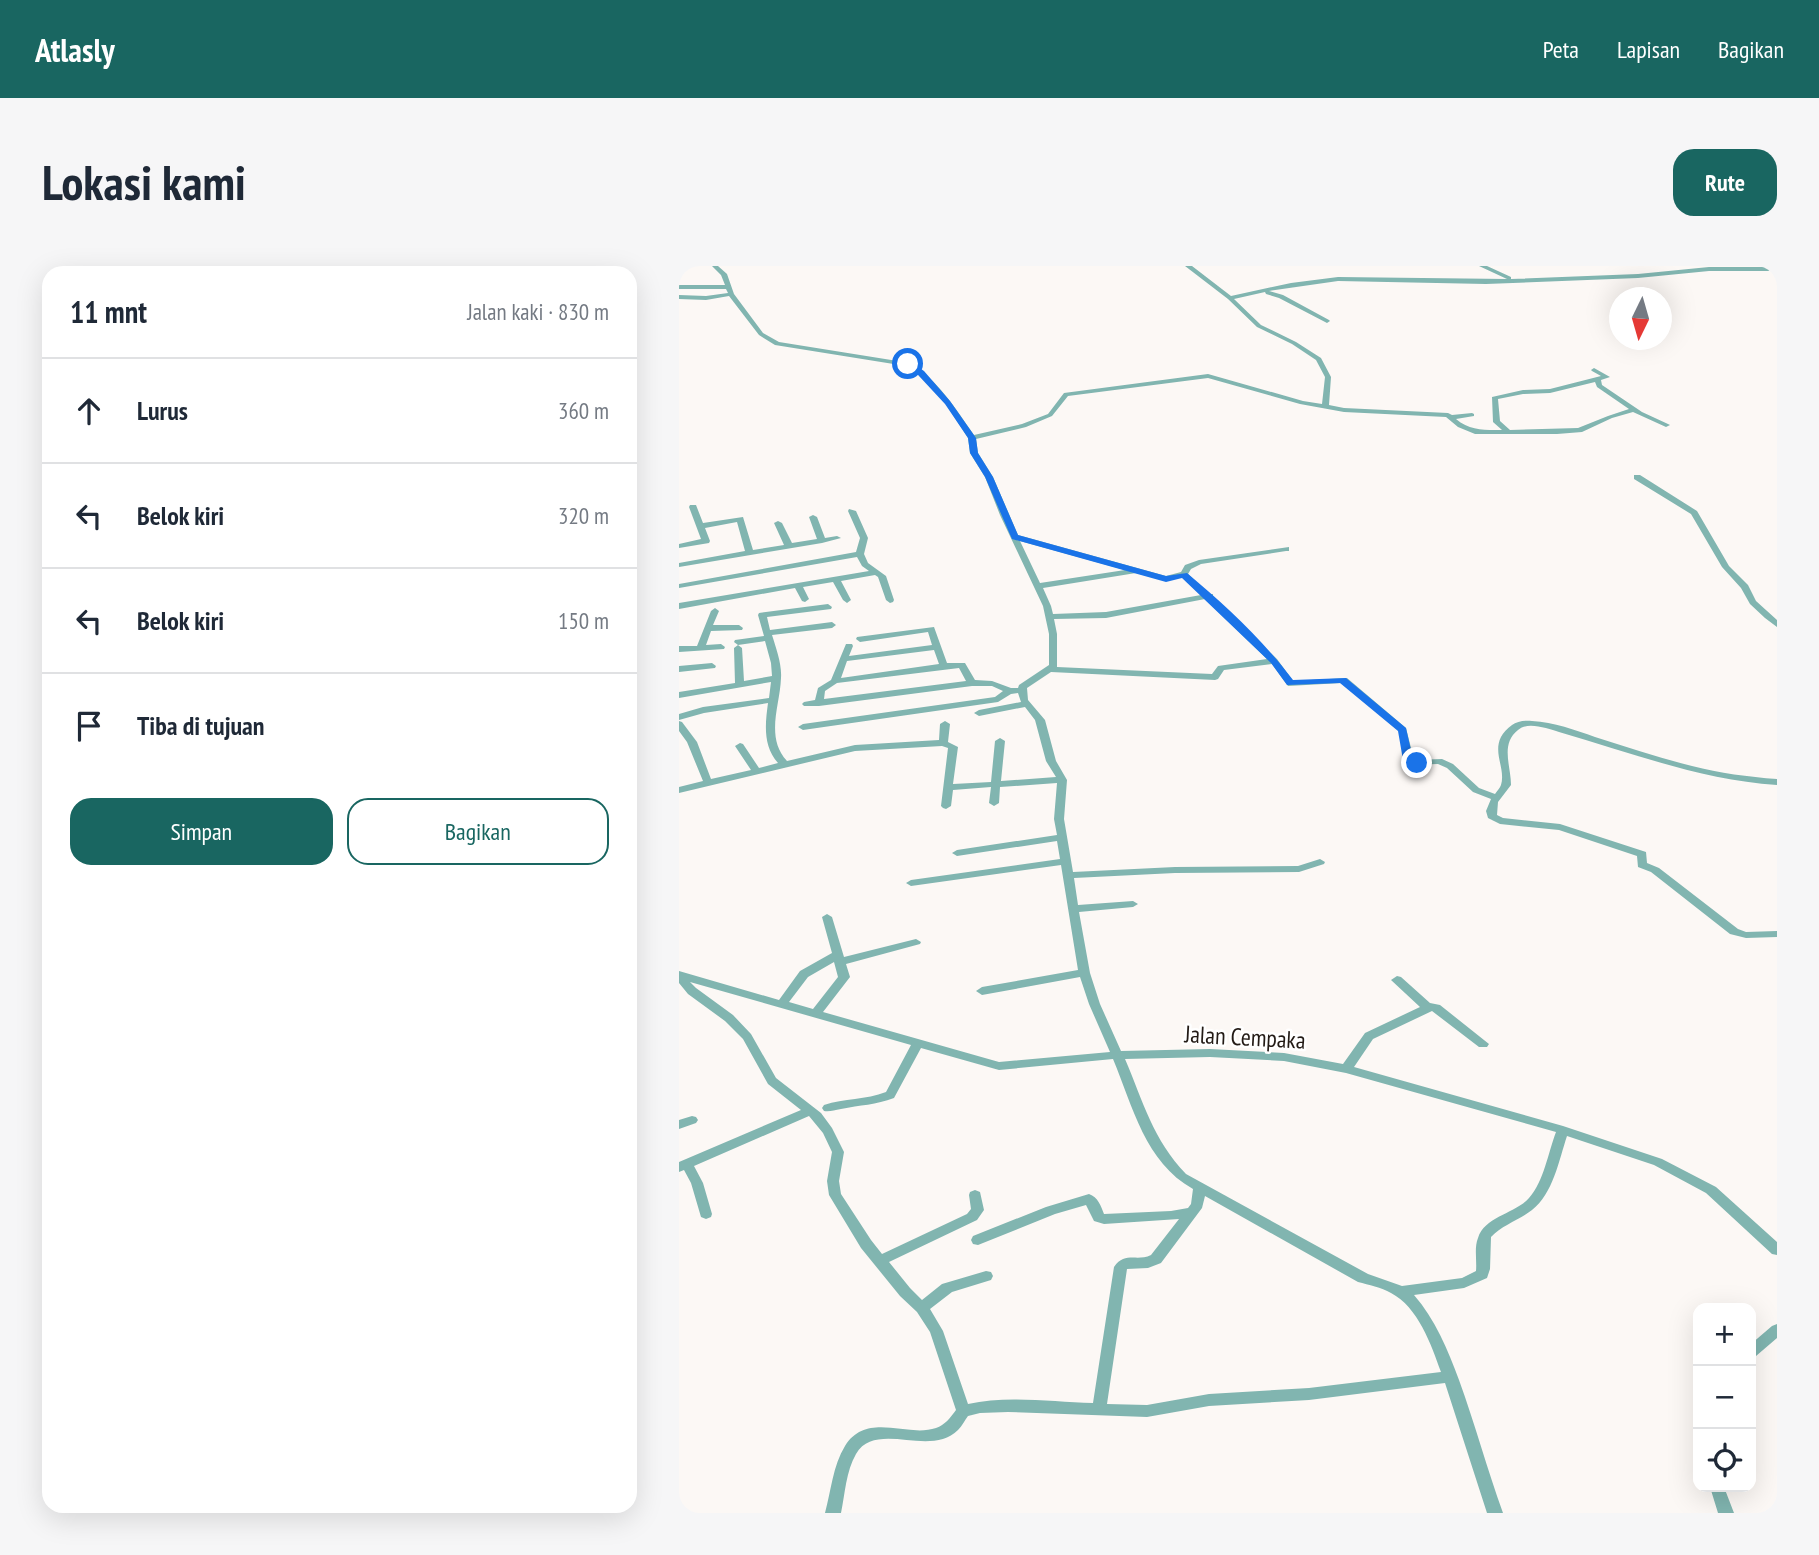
<!DOCTYPE html>
<html lang="id">
<meta charset="utf-8">
<style>
:root{--surface:#fff;--page:#f6f6f7;--text:#1f2937;--muted:#747a83;--line:#e0e1e3;--accent:#196661}
body{margin:0;font-family:"PT Sans Narrow",sans-serif;background:var(--page);color:var(--text)}
.controls{position:absolute;right:21px;bottom:21px;display:grid;overflow:hidden;border-radius:14px;box-shadow:0 7px 28px #0002}
.controls button{width:63px;height:63px;display:grid;place-items:center;padding:0;border:0;border-bottom:2px solid var(--line);background:var(--surface);color:var(--text);font:35px sans-serif}
.compass{position:absolute;left:930px;top:21px;width:63px;height:63px;border-radius:50%;background:var(--surface);box-shadow:0 7px 28px #0002;rotate:185deg}
.stop{position:absolute;width:21px;height:21px;margin:-16px;border:5px solid #1a73e8;border-radius:50%;background:#fff}
.stop.end{background:#1a73e8;border-color:#fff;box-shadow:0 2px 7px #0008}
.list{margin:0;padding:0;list-style:none}
h2{display:flex;justify-content:space-between;align-items:center;height:91px;margin:0;padding:0 28px;font-size:30px}
h2 small{font-size:23px;font-weight:400;color:var(--muted)}
.list li{display:grid;grid-template-columns:46px 1fr auto;gap:21px;align-items:center;box-sizing:border-box;height:105px;padding:0 28px;border-top:2px solid var(--line)}
.list b{display:block;font-size:26px;white-space:nowrap}
.list em{font-size:23px;font-style:normal;color:var(--muted)}
.actions{display:flex;gap:14px;padding:21px 28px}
.actions a{flex:1;padding:16px 0;border:2px solid var(--accent);border-radius:21px;text-align:center;font-size:24px;color:var(--accent)}
.actions .main{background:var(--accent);color:#fff}
.icon{flex:none;width:38px;height:38px;fill:none;stroke:currentColor;stroke-width:2;stroke-linecap:round;stroke-linejoin:round}
.map{position:relative;flex:none;width:1098px;height:1247px;overflow:hidden;border-radius:21px}
header{display:flex;align-items:center;gap:42px;box-sizing:border-box;height:98px;padding:0 35px;background:var(--accent);color:#fff}
header strong{font-size:33px}
nav{display:flex;gap:38px;margin-inline-start:auto;font-size:24px}
.intro{display:flex;align-items:center;justify-content:space-between;box-sizing:border-box;height:168px;padding:0 42px}
h1{margin:0;font-size:49px}
.button{padding:18px 32px;border-radius:21px;background:var(--accent);color:#fff;font-size:24px;font-weight:700}
main{display:flex;gap:42px;padding:0 42px}
aside{flex:1;background:var(--surface);border-radius:21px;box-shadow:0 7px 28px #0002}
.map>svg:first-child{display:block}
.lines{fill:none;stroke-linecap:round;stroke-linejoin:round}
.minor{fill:#81b5b0;fill-rule:evenodd}
.route{fill:#1a73e8}
.labels{text-anchor:middle;dominant-baseline:central;stroke-width:5;stroke-linejoin:round;paint-order:stroke}
.street-label{font-size:24px;fill:#231b16;stroke:#fff}
</style>
<header>
<strong>Atlasly</strong>
<nav><a>Peta</a><a>Lapisan</a><a>Bagikan</a></nav>
</header>
<div class="intro"><h1>Lokasi kami</h1><a class="button">Rute</a></div>
<main>
<aside>
<h2>11 mnt<small>Jalan kaki · 830 m</small></h2>
<ul class="list">
<li><svg class="icon" aria-label="ahead" viewBox="0 0 24 24"><path d="M12 20V5M6 11l6-6 6 6"/></svg><div><b>Lurus</b></div><em>360 m</em></li>
<li><svg class="icon" aria-label="left" viewBox="0 0 24 24"><path d="M17 20v-9H6M10 6l-5 5 5 5"/></svg><div><b>Belok kiri</b></div><em>320 m</em></li>
<li><svg class="icon" aria-label="left" viewBox="0 0 24 24"><path d="M17 20v-9H6M10 6l-5 5 5 5"/></svg><div><b>Belok kiri</b></div><em>150 m</em></li>
<li><svg class="icon" aria-label="arrive" viewBox="0 0 24 24"><path d="M6 21V4h12l-3 4 3 4H6"/></svg><div><b>Tiba di tujuan</b></div></li>
</ul>
<div class="actions"><a class="main">Simpan</a><a>Bagikan</a></div>
</aside>
<div class="map">
<svg width="1098" height="1247" viewBox="0 0 1098 1247">
<rect width="100%" height="100%" fill="#fcf8f5"/>
<g class="lines">
<path class="minor" d="M33,0H39L48,8L55,28L84,67L100,76L231,97C259,114 277,143 295,169L343,158L369,148L385,127L529,108L624,135L643,138L646,111L637,94L613,78L578,61L549,33L506,0H513L552,30L612,17L659,11L828,13L800,0H808L832,11V13L959,8L1030,1H1098V5H1030L959,12L807,18L659,15L590,25L604,29L650,54L651,55L648,57L600,32L587,28L586,26L555,33L582,59L617,76L642,92L652,111L650,139L665,142L769,147L773,149L793,147L795,148V150L777,153C791,165 806,164 823,164L814,156L813,131L844,124L871,123L922,110L913,105L912,104L915,102L931,111L922,114L923,119L963,146L989,158L991,159L987,161L954,146L933,152L903,166L878,168H796L779,161L767,151L665,146L621,138L529,112L389,130L373,150L347,161L297,173L299,187L314,211L339,269L487,310L502,306L506,299L520,294L610,281V285H607L522,298L512,303L509,308L530,328H534V332L598,393L614,415L668,412L727,462L735,494L763,493L774,498L800,522L816,528C818,525 821,522 822,519C828,499 806,479 833,459C838,455 847,454 853,455C875,456 896,464 916,471C948,481 980,492 1013,500C1041,507 1069,511 1098,513V519C1022,514 953,487 880,466C869,463 849,455 839,464C821,478 832,500 832,519L819,536L818,549L824,552L881,558L967,586L968,597L980,602L1059,663L1067,666L1098,665V671L1067,672L1051,668L972,606L959,601L958,590L880,564L821,558L809,552L807,545L812,533L794,526L768,502L759,498L728,499L720,465L663,417L609,420L593,398L545,404L539,413L536,414L372,406L348,422L349,434L366,454L377,495L388,514L385,553L394,606L496,601L619,600L641,593L646,596L645,598L620,606L496,607L395,612L399,639L454,635L459,638L454,641L400,646L411,707L421,738L442,785L531,783L605,787L664,798L686,767L741,741L712,714L718,710L722,711L751,737L761,739L810,778L808,781H800L753,745L694,773L675,801L884,860L983,893L1037,921L1098,976V989L1093,988L1027,927L975,899L888,870C880,894 874,928 853,944C840,954 823,959 812,971L811,1003L808,1012L785,1022L735,1029C756,1053 769,1084 780,1114C796,1158 808,1203 824,1247H808L766,1117L630,1134L530,1140L468,1151L329,1146L301,1147L289,1150C286,1154 283,1160 279,1164C251,1192 197,1154 177,1188C167,1205 166,1228 162,1247H146C152,1225 154,1199 166,1180C188,1145 228,1172 257,1162C266,1159 271,1152 277,1144L251,1066L238,1046L221,1030L182,982L150,929L148,915L153,886L144,867L130,850L15,900L24,917L33,948L32,951L27,953L22,951L12,917L5,904L0,906V896L122,844L89,818L64,773L46,755L9,728L0,717V705L100,734L121,705L153,687L143,651L148,648L153,651L165,691L237,673L242,676L241,678L167,698L171,711L144,746L320,796L431,786L410,738L401,711L303,729L297,725L303,721L399,704L382,599L232,620L227,617L232,614L381,593L378,575L278,590L273,587L278,584L378,569L375,553L378,517L321,521L320,537L315,540L310,537L312,521L274,524L272,540L267,543L264,542L262,540L269,482L263,480L176,485L0,527V521L24,515L8,476L0,465V455L3,456L18,476L32,513L72,504L56,480L61,477L64,478L80,502L99,497C84,480 86,459 89,437L25,447L0,454V448L24,441L90,432L92,416L0,432V426L56,417L55,382L59,379L63,382L65,415L93,410L92,397L86,375L59,379L55,376L56,374L85,370L79,349L80,347L149,338L153,341L152,343L88,351L91,364L153,356L157,359L153,362L93,369C97,382 103,398 102,412C101,440 86,471 108,495L176,479L260,474L261,458L266,455L271,458L269,476L279,481L274,518L312,516L316,475L321,472L326,475L322,515L377,511L367,495L356,454L346,441L300,450L295,447L300,444L342,436L339,427L332,428L319,436L124,464L119,461L124,458L316,431L324,425L313,420H293L140,440H125L123,438L125,436L136,434L139,422L152,414L167,378H173L174,380L170,390L253,379L249,366L181,376L177,373L178,371L255,361L268,397H286L296,414L313,415L332,422H339L340,419L370,399V368L364,340L321,249L306,211L291,187L289,172L267,138L240,107L227,100L96,79L80,69L50,30L27,34L0,33V29L27,30L49,27L47,23H0V19H46L42,9ZM916,116L918,121L950,143L929,150L899,162L831,164L821,155L819,133L844,128L871,127ZM341,275L446,304L361,317ZM457,307L487,315L503,311L522,329L427,346L374,348L372,340L364,322ZM526,333L588,393L539,400L533,408L378,401V368L375,353L427,352ZM255,384L260,398L162,412L168,395ZM280,402L287,415L145,433L146,425L158,417ZM155,696L159,711L134,743L110,736L129,711ZM11,716L232,779L207,826C187,834 165,832 145,839L143,842L145,845C151,846 155,844 162,843C181,839 197,839 215,832L242,782L320,804L434,793C454,841 466,896 514,923L512,938L509,942L492,945L425,948C422,940 419,931 410,928L367,941L294,970L292,974L294,978L299,979L376,948L407,939L415,955L425,958L500,953L472,989C458,996 446,985 435,1001L414,1137C374,1136 327,1129 289,1138L264,1065L251,1043L273,1026L312,1014L314,1010L312,1006L307,1005L263,1018L243,1034L231,1022L210,996L298,954L305,944L301,926L296,924L291,926L290,929L292,943L288,948L203,988L192,974L162,928L160,915L165,886L153,862L142,847L97,812L72,768L54,749L17,722ZM531,791L605,795L667,807L877,866C869,887 865,915 850,932C836,948 806,950 799,972C795,982 798,994 797,1005L783,1012L723,1020L689,1008L507,908C474,874 464,835 446,793ZM526,930L679,1016C690,1019 702,1021 712,1027C739,1041 752,1078 762,1106L630,1122L530,1128L468,1139L428,1138L448,1003L469,1002L482,997L523,942Z
M955,209H961L1018,245L1050,300L1069,319L1077,335L1098,354V361L1086,352L1071,338L1062,322L1043,301L1012,248L955,213Z
M11,239H17L24,257L64,251L74,284L105,279L95,257L99,255L103,257L113,277L138,273L130,251L134,249L138,251L146,272L158,270L162,272L143,277L0,301V297L66,285L58,256L26,262L31,275L30,277L0,282V278L22,273L10,241Z
M170,243L177,245L189,272L185,288L189,297L207,310L215,334L214,336L211,337L207,334L199,311L196,309L162,315L172,334L168,337L164,334L154,316L124,321L130,333L126,336L123,335L116,322L0,343V337L190,305L183,300L178,291L0,322V318L177,286L181,272L169,245Z
M36,342L40,345L34,359H60L64,362L63,364L32,365L27,379L42,378L46,381L45,383L0,386V380H18L32,345Z
M33,397L37,400L36,402L0,406V400Z
M13,850L17,851L19,854L17,857L0,863V854Z
M1098,1058V1072L1077,1090L1072,1092V1078L1093,1060Z
M1031,1221H1045L1055,1247H1039Z"/>
</g>
<path class="route" d="M227,96H232L245,105L271,135L297,172L299,187L314,211L339,269L487,310L508,307C546,339 584,374 614,414L667,412L727,462L734,493L742,495V499H728L724,494L719,465L661,417L608,419L592,397L503,312L487,316L333,273L306,211L291,187L289,172L266,138Z"/>
<g class="labels">
<g class="street-label">
<text transform="translate(566 771) rotate(3)">Jalan Cempaka</text>
</g>
</g>
</svg>
<div class="controls">
<button>+</button>
<button>−</button>
<button><svg class="icon" aria-label="locate" viewBox="0 0 24 24"><circle cx="12" cy="12" r="6"/><path d="M12 2v4M12 18v4M2 12h4M18 12h4"/></svg></button>
</div>
<svg class="compass" viewBox="-18 -18 36 36"><path d="M0-13l5 13h-10z" fill="#e53935"/><path d="M0 13l5-13h-10z" fill="#747a83"/></svg>
<div class="stop" style="left:229px;top:98px"></div>
<div class="stop end" style="left:738px;top:497px"></div>
</div>
</main>
